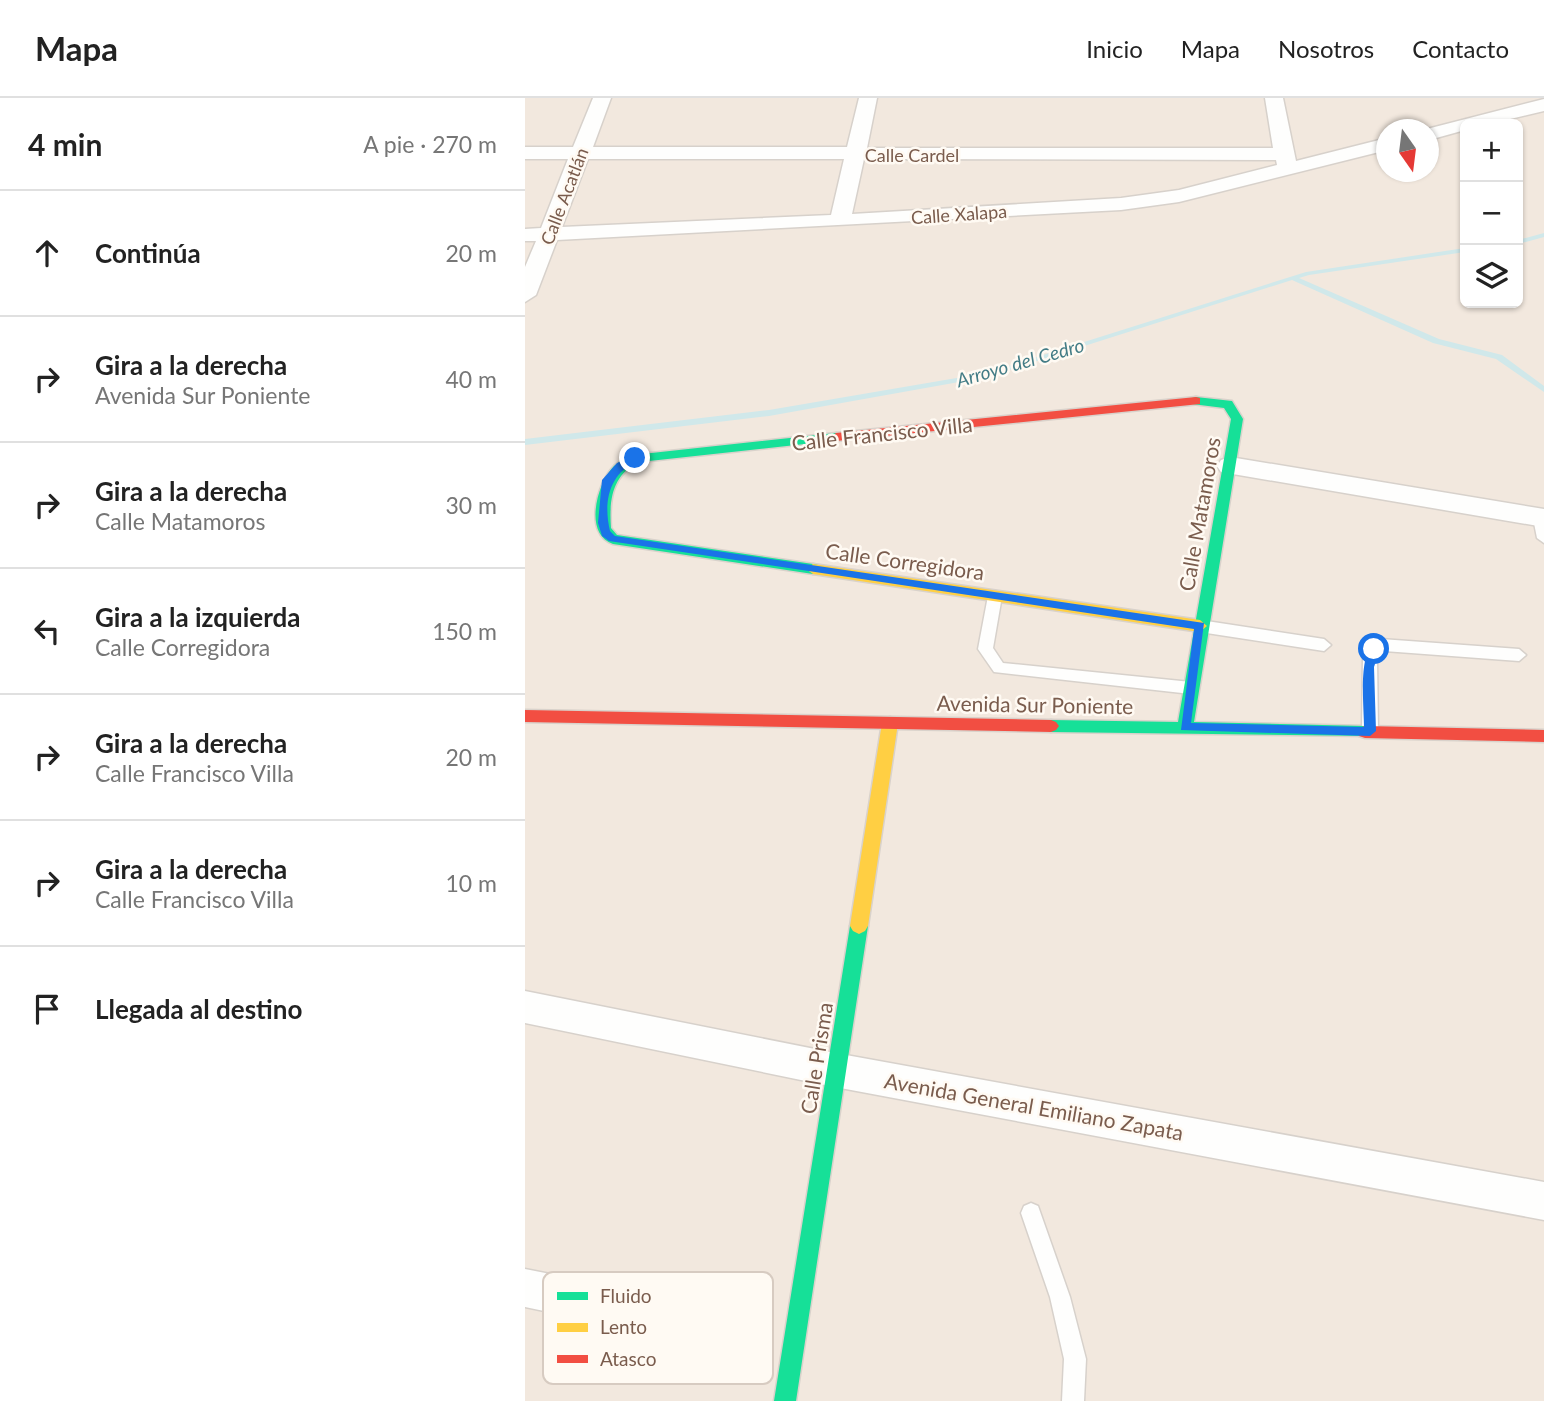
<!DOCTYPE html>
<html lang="es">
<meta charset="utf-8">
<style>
:root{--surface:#fff;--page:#f6f6f6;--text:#222;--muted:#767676;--line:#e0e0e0}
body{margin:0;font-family:Lato,sans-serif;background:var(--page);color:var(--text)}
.controls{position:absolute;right:21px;top:21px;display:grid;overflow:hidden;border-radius:10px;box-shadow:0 2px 5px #0004}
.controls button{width:63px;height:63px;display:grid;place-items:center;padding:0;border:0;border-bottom:2px solid var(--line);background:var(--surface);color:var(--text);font:35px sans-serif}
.compass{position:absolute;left:851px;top:21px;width:63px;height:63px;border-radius:50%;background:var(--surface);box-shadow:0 2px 5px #0004;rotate:166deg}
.stop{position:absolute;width:21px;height:21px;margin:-16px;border:5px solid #1a73e8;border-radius:50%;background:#fff}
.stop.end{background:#1a73e8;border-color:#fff;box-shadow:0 2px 7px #0008}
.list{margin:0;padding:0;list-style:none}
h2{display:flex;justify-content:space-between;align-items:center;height:91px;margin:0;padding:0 28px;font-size:30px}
h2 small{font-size:23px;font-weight:400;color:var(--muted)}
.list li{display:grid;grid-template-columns:46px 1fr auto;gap:21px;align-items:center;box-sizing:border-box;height:126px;padding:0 28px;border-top:2px solid var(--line)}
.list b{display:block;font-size:26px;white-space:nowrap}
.list p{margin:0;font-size:23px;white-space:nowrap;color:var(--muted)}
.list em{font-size:23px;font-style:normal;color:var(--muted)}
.icon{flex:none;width:38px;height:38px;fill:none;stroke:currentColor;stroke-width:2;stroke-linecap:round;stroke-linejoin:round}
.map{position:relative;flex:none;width:1019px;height:1303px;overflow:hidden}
header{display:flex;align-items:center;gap:42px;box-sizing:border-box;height:98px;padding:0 35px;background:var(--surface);border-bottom:2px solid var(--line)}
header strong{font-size:33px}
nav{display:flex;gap:38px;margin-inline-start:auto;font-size:24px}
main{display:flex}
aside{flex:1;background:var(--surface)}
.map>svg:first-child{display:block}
.residential{fill:#f2e8de;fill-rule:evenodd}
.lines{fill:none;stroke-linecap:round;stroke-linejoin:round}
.stream{fill:#d0e8ea;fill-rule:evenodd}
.lane-casing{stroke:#d7d1cb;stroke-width:3}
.street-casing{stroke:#d7d1cb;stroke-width:3}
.fast-casing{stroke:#d9d2cb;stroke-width:3}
.slow-casing{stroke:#d9d2cb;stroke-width:3}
.jam-casing{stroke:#d9d2cb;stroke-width:3}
.lane{fill:#fefefd;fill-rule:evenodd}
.street{fill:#fefefd;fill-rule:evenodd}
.fast{fill:#16e098;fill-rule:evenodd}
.slow{fill:#ffcf43;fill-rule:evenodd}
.jam{fill:#f24e42;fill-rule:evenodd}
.route{fill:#1a73e8}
.labels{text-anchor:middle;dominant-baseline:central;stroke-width:5;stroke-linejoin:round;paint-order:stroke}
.far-street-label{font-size:18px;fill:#7a5c4d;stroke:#fffaf3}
.far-water-label{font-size:19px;font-style:italic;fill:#437c86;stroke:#fffaf3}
.street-label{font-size:21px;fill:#7a5c4d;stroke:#fffaf3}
.key{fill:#fffaf3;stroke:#d7cbc1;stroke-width:2}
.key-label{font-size:19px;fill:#7a5c4d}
</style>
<header>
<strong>Mapa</strong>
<nav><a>Inicio</a><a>Mapa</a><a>Nosotros</a><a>Contacto</a></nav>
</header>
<main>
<aside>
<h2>4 min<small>A pie · 270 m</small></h2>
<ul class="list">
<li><svg class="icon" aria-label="ahead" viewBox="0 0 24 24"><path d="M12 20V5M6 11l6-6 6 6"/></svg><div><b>Continúa</b></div><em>20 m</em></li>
<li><svg class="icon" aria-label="right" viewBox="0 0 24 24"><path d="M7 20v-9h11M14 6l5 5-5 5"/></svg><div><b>Gira a la derecha</b><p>Avenida Sur Poniente</p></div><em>40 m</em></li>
<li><svg class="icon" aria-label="right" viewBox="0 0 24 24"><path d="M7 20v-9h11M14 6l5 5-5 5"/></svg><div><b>Gira a la derecha</b><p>Calle Matamoros</p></div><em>30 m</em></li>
<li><svg class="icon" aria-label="left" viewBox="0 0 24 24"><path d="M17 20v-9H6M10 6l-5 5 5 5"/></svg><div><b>Gira a la izquierda</b><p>Calle Corregidora</p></div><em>150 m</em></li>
<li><svg class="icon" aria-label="right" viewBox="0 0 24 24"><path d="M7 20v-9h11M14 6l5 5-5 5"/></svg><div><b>Gira a la derecha</b><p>Calle Francisco Villa</p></div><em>20 m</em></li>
<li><svg class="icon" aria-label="right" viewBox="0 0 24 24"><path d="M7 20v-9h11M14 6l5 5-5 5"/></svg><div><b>Gira a la derecha</b><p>Calle Francisco Villa</p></div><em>10 m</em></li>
<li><svg class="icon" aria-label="arrive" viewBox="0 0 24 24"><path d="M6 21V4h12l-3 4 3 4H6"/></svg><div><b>Llegada al destino</b></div></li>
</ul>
</aside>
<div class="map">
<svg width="1019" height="1303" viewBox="0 0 1019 1303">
<rect width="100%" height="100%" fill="#f9f5f0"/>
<path class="residential" d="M0,0H1019V1303H0ZM940,26H993V205H940ZM862,32H904V74H862Z"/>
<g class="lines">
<path class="stream" d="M1019,135V139L993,146V142Z
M940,150V154L784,177L774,180L914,241L977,257L1019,288V294L971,261L908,245L767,182L462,279L244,318L0,347V341L244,312L461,275L781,174Z"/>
<g class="lane-casing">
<path id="lane" d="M1015,415L1019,416V445L1012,440L1008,420Z
M470,493L477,498L468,550L478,565L666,584L674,590L666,596L469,574L453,551L463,498Z
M675,522L799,541L806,547L799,553L675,534L668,528Z
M856,541L994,551L1001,557L994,563L859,553L852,560L853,633L851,637H839L837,633L838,558L851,543Z
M506,1105L513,1108L545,1199L561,1261L559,1303H537L539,1261L525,1199L496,1115L499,1108Z"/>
</g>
<g class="street-casing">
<path id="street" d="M68,0H86L68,49H322L334,0H352L342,50H748L740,0H758L771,63L862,40V52L654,104L596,112L32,142L11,197L0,204V169L11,143H0V131L16,130L43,61H0V49H48ZM63,61H319L306,117L37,129ZM339,61L751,62L752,67L654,92L596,100L327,116Z
M1019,1V13L964,26H940V32L904,42V32H898Z
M705,359L1019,411V429L696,374L692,368L696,362Z
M0,893L310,955L1019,1084V1122L310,989L0,925Z
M0,1171L157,1202L171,1208L177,1222L171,1236L157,1242L0,1209Z"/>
</g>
<g class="fast-casing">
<path id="fast" d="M671,299L707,303L718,321L669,624L840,628L846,630L848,634L846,638L526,634L521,632L518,628L521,624L526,622L653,624L706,321L699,310L667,306V300Z
M311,335L316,336V342L115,364C87,376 84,402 86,430L92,437L288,466L293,467L295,471L293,475L288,476L88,446C58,436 72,385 89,368C95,363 101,360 108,357Z
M334,820L340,823L343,828L271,1303H249L325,828L328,823Z"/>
</g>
<g class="slow-casing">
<path id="slow" d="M288,466L675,522L682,528L675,534L288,476L281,471Z
M365,619L370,621L373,625L343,828L340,833L334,836L328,833L325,828L357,625L360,621Z"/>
</g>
<g class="jam-casing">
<path id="jam" d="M671,299L675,300V306L311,343L305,339L311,335Z
M0,612L526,622L531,624L534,628L531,632L526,634L0,624Z
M840,628L1019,632V644L840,640L834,638L832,634L834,630Z"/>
</g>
<use href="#lane" class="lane"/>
<use href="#street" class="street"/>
<use href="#fast" class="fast"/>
<use href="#slow" class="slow"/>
<use href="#jam" class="jam"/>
</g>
<path class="route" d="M110,357L113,363C84,375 78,404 85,433L90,438L679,525L666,625L839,629C839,610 833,556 849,546L855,551L849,569L851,633L845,638L656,632L669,531L84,443L77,438L73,425L77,382L92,365Z"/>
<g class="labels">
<g class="far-street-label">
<text x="387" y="57">Calle Cardel</text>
<text transform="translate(39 98) rotate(-69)">Calle Acatlán</text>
<text transform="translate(434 116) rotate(-4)">Calle Xalapa</text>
</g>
<g class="far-water-label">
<text transform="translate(495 264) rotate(-16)">Arroyo del Cedro</text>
</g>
<g class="street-label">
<text transform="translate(357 335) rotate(-6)">Calle Francisco Villa</text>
<text transform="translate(674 416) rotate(-80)">Calle Matamoros</text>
<text transform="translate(380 463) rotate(8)">Calle Corregidora</text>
<text transform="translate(510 606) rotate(1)">Avenida Sur Poniente</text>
<text transform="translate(291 960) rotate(-81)">Calle Prisma</text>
<text transform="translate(509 1008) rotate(10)">Avenida General Emiliano Zapata</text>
</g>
</g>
<rect x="18" y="1174" width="230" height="112" rx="10" class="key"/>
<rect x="32" y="1194" width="31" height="8" fill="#16e098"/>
<rect x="32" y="1225" width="31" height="9" fill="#ffcf43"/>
<rect x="32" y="1257" width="31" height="8" fill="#f24e42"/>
<g class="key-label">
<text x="75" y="1205">Fluido</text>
<text x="75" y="1236">Lento</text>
<text x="75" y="1268">Atasco</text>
</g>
</svg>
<div class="controls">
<button>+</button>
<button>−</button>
<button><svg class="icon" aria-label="layers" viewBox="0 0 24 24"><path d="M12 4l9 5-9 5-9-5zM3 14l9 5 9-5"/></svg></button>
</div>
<svg class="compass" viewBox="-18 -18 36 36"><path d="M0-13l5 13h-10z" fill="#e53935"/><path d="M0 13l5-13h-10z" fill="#767676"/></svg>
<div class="stop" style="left:849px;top:551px"></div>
<div class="stop end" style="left:110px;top:360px"></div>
</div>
</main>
